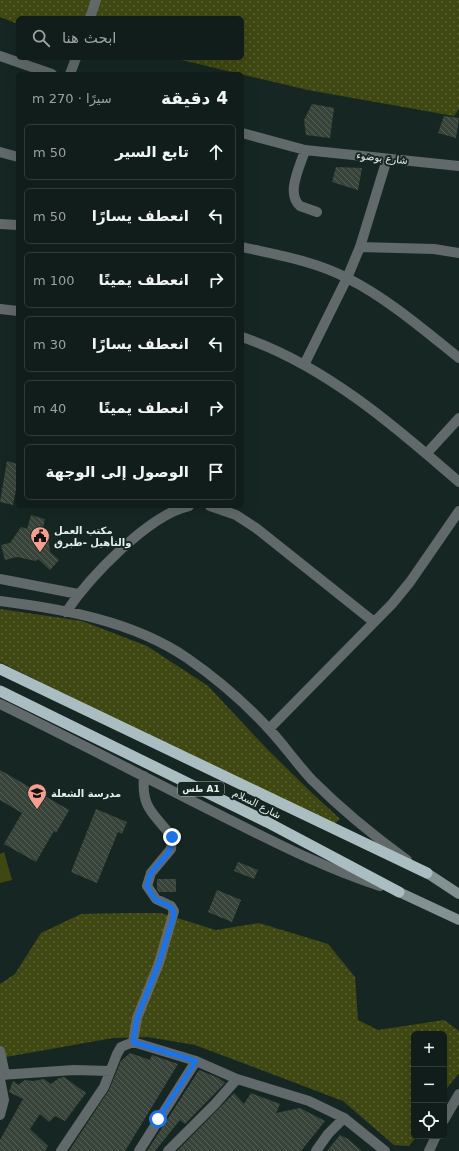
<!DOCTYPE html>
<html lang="ar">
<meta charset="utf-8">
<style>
:root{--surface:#101d1a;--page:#1e2a27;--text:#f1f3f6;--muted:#9ca2a2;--line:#303b39}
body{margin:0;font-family:"DejaVu Sans",Cairo,sans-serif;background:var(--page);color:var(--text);direction:rtl}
.controls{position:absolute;right:12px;bottom:12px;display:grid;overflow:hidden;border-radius:6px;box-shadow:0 4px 16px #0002}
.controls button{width:36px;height:36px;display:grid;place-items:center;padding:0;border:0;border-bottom:1px solid var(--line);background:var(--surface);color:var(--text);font:20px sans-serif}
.stop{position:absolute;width:12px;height:12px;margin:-9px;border:3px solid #1a73e8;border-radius:50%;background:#fff}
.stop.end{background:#1a73e8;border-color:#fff;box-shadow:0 1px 4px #0008}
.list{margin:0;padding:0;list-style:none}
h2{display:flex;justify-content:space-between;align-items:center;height:52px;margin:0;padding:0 16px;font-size:17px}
h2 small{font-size:13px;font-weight:400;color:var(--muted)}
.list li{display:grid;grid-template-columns:26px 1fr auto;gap:12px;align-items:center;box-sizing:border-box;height:56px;margin:0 8px 8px;padding:0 8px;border:1px solid var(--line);border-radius:6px}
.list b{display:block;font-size:15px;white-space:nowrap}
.list em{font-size:13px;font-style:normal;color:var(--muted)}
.icon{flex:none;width:22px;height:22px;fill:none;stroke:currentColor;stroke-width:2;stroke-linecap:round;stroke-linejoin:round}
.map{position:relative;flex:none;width:459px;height:1151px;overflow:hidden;direction:ltr}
.search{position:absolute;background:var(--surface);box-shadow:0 4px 16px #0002;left:16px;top:16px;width:228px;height:44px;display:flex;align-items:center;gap:10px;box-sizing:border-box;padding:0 14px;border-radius:6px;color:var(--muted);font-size:15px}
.panel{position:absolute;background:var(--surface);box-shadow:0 4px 16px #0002;left:16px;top:72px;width:228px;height:436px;border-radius:6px;direction:rtl}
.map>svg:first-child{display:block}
.grass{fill:url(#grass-dots)}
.park{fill:#3f4812}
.building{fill:url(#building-back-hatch)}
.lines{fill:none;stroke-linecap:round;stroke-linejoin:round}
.minor{stroke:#61696a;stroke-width:10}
.secondary{stroke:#839193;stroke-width:10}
.trunk{stroke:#aabec1;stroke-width:11}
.route{stroke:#1a73e8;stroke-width:5}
.labels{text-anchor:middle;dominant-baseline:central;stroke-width:4;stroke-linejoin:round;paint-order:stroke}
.shield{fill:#162723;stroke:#a7b4b0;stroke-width:1}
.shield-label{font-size:9px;font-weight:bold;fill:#e5f0ed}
.street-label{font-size:10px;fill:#e5f0ed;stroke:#162723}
.poi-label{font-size:10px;font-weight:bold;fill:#e5f0ed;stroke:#162723;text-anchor:start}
</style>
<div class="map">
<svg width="459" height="1151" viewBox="0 0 459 1151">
<defs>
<pattern id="grass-dots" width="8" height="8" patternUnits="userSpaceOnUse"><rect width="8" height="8" fill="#3f4812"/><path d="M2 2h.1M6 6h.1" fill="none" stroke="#5b6335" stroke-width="1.8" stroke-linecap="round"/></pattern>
<pattern id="building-back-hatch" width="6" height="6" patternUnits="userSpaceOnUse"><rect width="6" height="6" fill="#384439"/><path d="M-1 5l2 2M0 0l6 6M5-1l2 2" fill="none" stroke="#555f56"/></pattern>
</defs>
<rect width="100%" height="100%" fill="#162723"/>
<path class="grass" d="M0,0H459V109L454,116L308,90L173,58H242V18H18V24L0,17Z
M0,609L82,621L147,646L208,686L268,750L313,794L340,819L332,826L0,662Z
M128,913H161L216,930L259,923L328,944L355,977L358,1020L378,1030L444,1020L459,1031V1073L444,1092V1034H414V1136H417L409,1146L394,1145L343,1101L195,1045L148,1037L113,1038L0,1058V984L15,974L41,933L81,914Z"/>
<path class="park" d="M4,852L12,880L0,883V854Z"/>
<path class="building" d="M312,104L334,108L330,138L306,135L304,120Z
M444,116L459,118L456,138L438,133Z
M336,167L362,168L358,190L332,182Z
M7,461L18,464V480L13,505L0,502Z
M31,515L45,519L42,532L48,534L50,552L59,560L50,570L38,559L36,561L17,557L5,560L1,545L10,543L21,527L27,529Z
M0,770L69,810L56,833L54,831L36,862L4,844L22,813L0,800Z
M96,809L127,822L122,834L118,832L97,883L71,872Z
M238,862L258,870L254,879L234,871Z
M157,879H176V892H159L157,889Z
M217,890L241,900L232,922L208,912Z
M130,1053L150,1060L152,1055L178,1064L125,1151H69L109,1090L121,1061Z
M199,1070L219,1078L225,1083L185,1124L180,1120L155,1151H147Z
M64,1077L86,1093L65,1121L55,1116L49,1122L40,1114L30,1129L48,1146L45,1151H0V1140L23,1099L9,1092L13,1081L18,1085L25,1080L33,1081L44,1079L51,1084L59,1078Z
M234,1093L244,1104L251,1093L280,1104L276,1113L300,1108L325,1121L301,1151H177Z
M340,1135L348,1139L362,1151H327Z"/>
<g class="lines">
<path class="minor" d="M90,18L96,0
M0,56L52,74
M70,74L76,58
M242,133L305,150L459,166
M305,150C301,165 285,193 300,206L317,212
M0,152L18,157
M0,224L18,225
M242,247C277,255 315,261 347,278C387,298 424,330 459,358
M360,247L434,249L459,253
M0,309L18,311
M242,337C323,364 395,426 459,482
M304,365L347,278L360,247L387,159
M427,453L459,418
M210,506L236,515L256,528L374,622
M0,579L78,594
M0,601C63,609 133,621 187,658C216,678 245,703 269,729C284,745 297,764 312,780C341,809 374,836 407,860
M66,612C89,578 148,515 189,506
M0,704C74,740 146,778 220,815C272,841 324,868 380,886
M269,729L392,604L410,582L459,511
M133,1042L137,1018L159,963L174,911L171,906L156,899L147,886L151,873L171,849L172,837C154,813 141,809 144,776
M0,1051L5,1075
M0,1075L74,1070L110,1071
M0,1079L4,1100L0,1115
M444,1120L459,1094
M61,1151L104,1087L117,1054L121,1047L133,1042L196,1061L237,1079L309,1101L344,1118L385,1151
M139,1151L196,1061
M168,1151L215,1104L237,1079
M316,1151L328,1134L344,1118
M429,1151L436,1136"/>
<path class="secondary" d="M427,873L459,894
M399,892L459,920"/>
<path class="trunk" d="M0,669L427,873
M0,691L267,822L399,892"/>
</g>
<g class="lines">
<path class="route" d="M158,1119L196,1061L133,1042L137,1018L159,963L174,915C174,903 163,905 156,900C152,896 149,890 147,886C148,882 149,877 151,873C161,858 171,858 172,837"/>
</g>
<defs>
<g id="civic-pin" transform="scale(1)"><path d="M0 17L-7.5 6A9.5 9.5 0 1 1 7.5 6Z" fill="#f59d8e" stroke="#162723"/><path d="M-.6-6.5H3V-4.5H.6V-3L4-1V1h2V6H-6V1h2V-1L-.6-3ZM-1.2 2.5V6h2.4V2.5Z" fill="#111"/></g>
<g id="school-pin" transform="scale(1)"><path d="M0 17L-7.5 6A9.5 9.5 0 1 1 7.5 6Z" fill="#f59d8e" stroke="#162723"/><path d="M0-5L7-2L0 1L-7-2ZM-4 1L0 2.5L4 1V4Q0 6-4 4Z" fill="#111"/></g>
</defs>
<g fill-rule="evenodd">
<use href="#civic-pin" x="40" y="536"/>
<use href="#school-pin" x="37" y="793"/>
</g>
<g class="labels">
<rect class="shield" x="178" y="782" width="46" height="14" rx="3"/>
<g class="shield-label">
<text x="201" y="789">طس A1</text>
</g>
<g class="street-label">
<text transform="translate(382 158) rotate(6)">شارع بوضوء</text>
<text transform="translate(257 804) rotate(27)">شارع السلام</text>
</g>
<g class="poi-label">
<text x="54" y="530">مكتب العمل<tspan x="54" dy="12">والتأهيل -طبرق</tspan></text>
<text x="51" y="793">مدرسة الشعلة</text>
</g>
</g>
</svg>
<div class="controls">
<button>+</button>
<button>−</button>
<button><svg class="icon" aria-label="locate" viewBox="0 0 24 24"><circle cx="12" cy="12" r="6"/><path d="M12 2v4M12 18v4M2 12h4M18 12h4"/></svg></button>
</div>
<div class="stop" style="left:158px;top:1119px"></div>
<div class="stop end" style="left:172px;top:837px"></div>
<div class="search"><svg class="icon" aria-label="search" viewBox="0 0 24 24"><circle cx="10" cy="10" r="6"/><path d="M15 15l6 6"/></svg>ابحث هنا</div>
<section class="panel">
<h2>4 دقيقة<small>سيرًا · 270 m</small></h2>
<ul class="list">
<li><svg class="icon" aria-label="ahead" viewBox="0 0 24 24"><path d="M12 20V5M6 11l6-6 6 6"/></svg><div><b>تابع السير</b></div><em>50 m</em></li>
<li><svg class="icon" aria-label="left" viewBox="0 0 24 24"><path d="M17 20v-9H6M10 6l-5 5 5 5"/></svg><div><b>انعطف يسارًا</b></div><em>50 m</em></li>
<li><svg class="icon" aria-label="right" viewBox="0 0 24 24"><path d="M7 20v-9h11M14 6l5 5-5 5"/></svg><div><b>انعطف يمينًا</b></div><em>100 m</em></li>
<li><svg class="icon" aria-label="left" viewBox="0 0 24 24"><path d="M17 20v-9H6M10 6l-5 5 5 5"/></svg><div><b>انعطف يسارًا</b></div><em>30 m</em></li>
<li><svg class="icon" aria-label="right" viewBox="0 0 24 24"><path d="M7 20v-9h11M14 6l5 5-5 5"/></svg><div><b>انعطف يمينًا</b></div><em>40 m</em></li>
<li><svg class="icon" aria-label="arrive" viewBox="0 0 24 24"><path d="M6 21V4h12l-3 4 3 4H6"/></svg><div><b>الوصول إلى الوجهة</b></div></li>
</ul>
</section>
</div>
